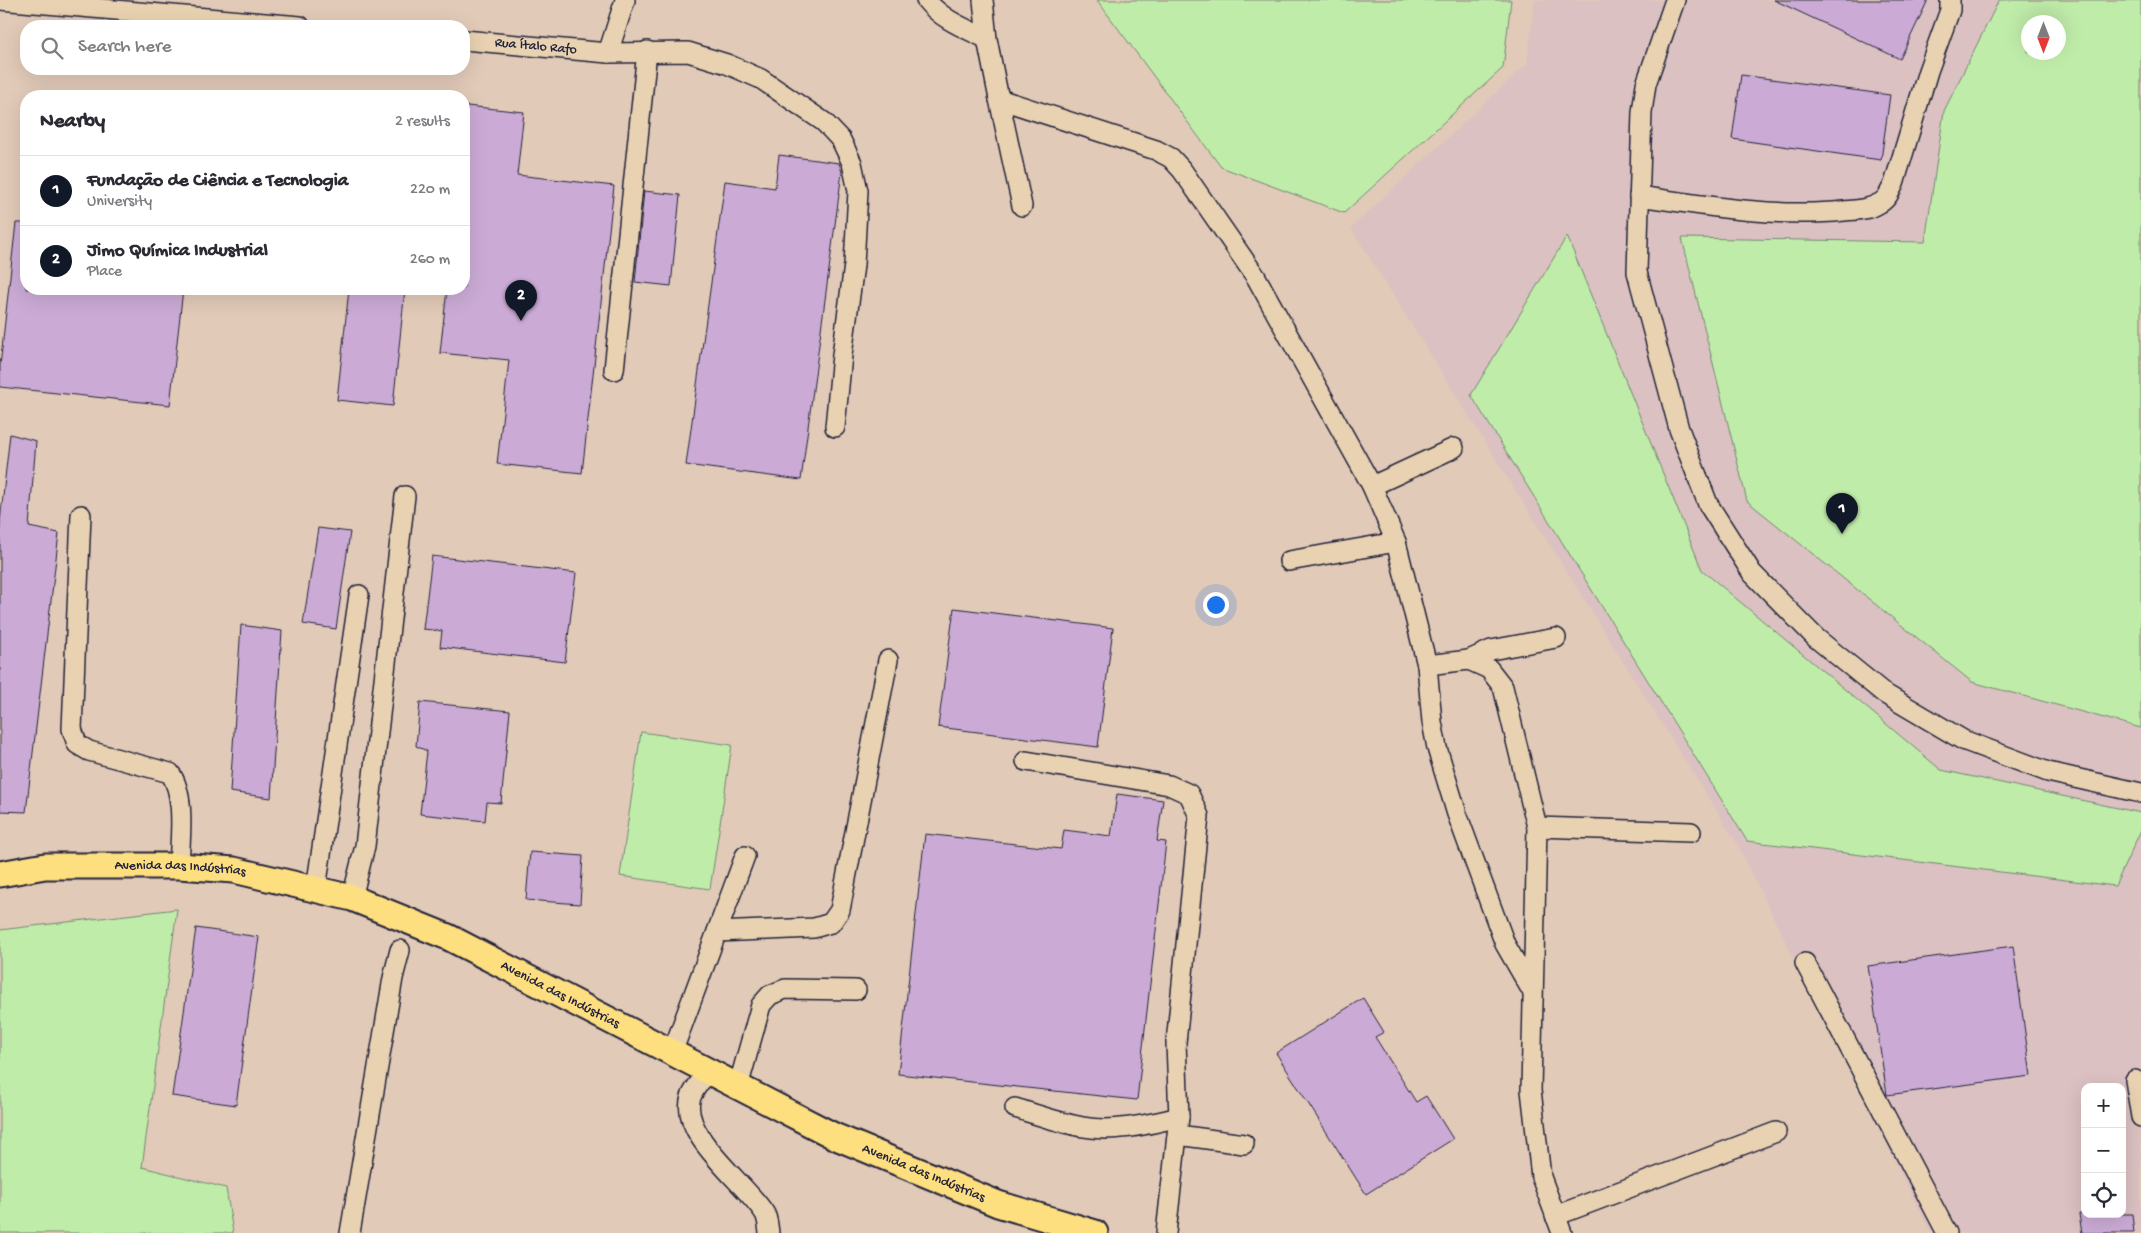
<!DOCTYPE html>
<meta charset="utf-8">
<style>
:root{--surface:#fff;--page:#f2f2f3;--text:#2b2b33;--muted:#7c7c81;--line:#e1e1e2;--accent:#111827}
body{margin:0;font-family:"Gochi Hand",sans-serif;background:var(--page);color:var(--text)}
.controls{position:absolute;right:15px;bottom:15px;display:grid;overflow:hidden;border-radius:10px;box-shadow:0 5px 20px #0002}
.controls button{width:45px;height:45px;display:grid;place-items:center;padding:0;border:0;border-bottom:1px solid var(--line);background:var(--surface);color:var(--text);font:25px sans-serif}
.compass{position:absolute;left:2021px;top:15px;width:45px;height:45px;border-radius:50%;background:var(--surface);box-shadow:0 5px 20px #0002;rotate:180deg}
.you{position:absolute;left:1215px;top:604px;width:18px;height:18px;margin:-12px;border:4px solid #fff;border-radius:50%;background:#1a73e8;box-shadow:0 0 0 8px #1a73e833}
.badge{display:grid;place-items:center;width:32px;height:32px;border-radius:50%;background:var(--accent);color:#fff;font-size:16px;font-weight:700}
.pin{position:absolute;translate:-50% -41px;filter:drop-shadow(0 1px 2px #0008)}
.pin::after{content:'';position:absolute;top:26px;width:18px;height:15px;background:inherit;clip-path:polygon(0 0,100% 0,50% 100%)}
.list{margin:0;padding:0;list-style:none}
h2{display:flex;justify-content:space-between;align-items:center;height:65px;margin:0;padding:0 20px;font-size:21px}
h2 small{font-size:16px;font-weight:400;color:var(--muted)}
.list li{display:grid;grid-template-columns:32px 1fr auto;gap:15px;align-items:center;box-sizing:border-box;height:70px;padding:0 20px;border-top:1px solid var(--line)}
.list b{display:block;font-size:19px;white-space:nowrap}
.list p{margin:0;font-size:16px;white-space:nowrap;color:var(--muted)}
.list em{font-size:16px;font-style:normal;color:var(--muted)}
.icon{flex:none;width:28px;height:28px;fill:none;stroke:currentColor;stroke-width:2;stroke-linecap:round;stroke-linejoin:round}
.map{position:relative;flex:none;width:2141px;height:1233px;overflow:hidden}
.search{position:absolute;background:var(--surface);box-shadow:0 5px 20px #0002;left:20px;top:20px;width:450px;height:55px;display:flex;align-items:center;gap:12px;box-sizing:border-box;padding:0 18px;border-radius:20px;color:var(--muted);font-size:19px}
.panel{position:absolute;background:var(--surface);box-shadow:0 5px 20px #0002;left:20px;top:90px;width:450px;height:205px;border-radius:20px}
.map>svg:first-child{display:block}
.built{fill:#dbc1c1;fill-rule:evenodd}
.green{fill:#c0eca9;stroke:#718772;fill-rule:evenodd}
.building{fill:#cbabd6;stroke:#22223b}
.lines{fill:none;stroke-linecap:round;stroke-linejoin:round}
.minor-casing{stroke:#22223b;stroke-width:22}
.major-casing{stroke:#22223b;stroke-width:29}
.minor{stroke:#e8d2b1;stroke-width:19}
.major{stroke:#fedf80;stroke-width:25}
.labels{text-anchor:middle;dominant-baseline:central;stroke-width:4;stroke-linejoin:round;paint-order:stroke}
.street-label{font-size:14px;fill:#22223b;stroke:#e8d2b1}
</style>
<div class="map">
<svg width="2141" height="1233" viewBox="0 0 2141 1233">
<rect width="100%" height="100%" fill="#e2cab8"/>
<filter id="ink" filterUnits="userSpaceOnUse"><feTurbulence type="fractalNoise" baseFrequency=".02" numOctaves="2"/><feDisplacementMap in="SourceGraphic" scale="10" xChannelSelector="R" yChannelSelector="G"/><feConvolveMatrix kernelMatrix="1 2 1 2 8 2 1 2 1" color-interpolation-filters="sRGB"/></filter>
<g filter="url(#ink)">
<path class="built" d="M1535,0H2141V1233H1931L1735,840L1351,228L1527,64ZM2028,22H2058V52H2028ZM2085,1087H2122V1214H2085Z"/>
<path class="green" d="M1097,0H1511L1503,68L1344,213L1221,167Z
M1999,0H2141V728L1972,682L1747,501L1682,238L1925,242L1944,111ZM2058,22V52H2028V22Z
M1567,236L1702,570L1941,770L2141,813V830L2115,886L1747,841L1471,395Z
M641,732L732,745L710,889L620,876Z
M177,909L142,1167L226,1188L233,1233H0V930Z"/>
<path class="building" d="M1774,0H1928L1900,59Z
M1741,75L1890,95L1881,160L1732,139Z
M467,106L524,112L517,175L614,186L582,473L497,464L509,360L440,353L447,289H464V135Z
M779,155L839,163L842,172L801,480L686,465L725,181L775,188Z
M644,191L680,195L671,286L635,282Z
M16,223H26V289H183L170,405L0,387V366Z
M349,289H405L393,406L337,400Z
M10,434L36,441L29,527L59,533L26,812L0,811V522Z
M318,528L350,532L336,629L303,624Z
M432,556L576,573L565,662L440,647L442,631L423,629Z
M954,608L1113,628L1098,747L938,727Z
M241,625L282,631L271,798L230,792Z
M420,702L510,711L501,803L487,802L485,821L420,814L427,751L416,746Z
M1117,794L1163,800L1157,841L1166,842L1137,1100L898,1074L925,834L1061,849L1064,830L1111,836Z
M530,852L583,856L580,904L526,900Z
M196,928L259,937L236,1105L172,1096Z
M2013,946L2031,1076L1887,1095L1868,966Z
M1363,998L1384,1032L1375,1037L1416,1102L1426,1096L1453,1139L1366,1194L1276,1053Z
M2079,1214H2132L2134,1233H2082Z"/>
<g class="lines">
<g class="minor-casing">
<g id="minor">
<path d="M0,0L300,26"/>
<path d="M926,0C942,20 965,28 987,39L999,99L1156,150L1171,158L1182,170L1256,277L1372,486L1396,542L1427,665L1469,660L1489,669L1503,687L1537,827L1531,1090L1541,1177L1562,1233"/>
<path d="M983,0L987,39"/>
<path d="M1675,0L1646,84L1642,112L1637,272L1679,429L1708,504L1752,573L1816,638L1885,694L1963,740L2048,772L2141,793"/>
<path id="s1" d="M464,40L608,53L688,52L727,64L761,79L824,122L841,140L852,163L858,191L854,265L842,355L835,427"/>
<path d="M608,53L625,0"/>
<path d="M999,99L1022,206"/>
<path d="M1639,196C1706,206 1777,218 1844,211C1855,210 1868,210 1878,204C1887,200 1889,193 1894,184L1928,71L1950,10V0"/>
<path d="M614,370L647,51"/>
<path d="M1372,486L1454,448"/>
<path d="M81,515L72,729L77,744L89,751L170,773C186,795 180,839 179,866"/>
<path d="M1289,561L1396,542"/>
<path d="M1469,660L1491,650L1556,638"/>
<path d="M1427,665L1432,722L1437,748L1457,814L1505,944L1532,991"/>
<path d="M1026,761L1169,785L1189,794L1199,816L1176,1043L1179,1117L1166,1233"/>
<path d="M1537,827L1691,832"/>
<path d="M316,889L359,595"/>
<path d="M352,898L365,846L405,496"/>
<path d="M717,932L814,928L831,923L840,910L888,660"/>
<path d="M1805,963L1947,1233"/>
<path d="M672,1053L745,856"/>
<path d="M708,1071C703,1079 694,1088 691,1097C678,1135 748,1185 765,1214C768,1220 768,1226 769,1233"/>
<path d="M2135,1080L2141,1117"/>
<path d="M738,1087L761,1005L770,995L785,989L856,990"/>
<path d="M1015,1108C1038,1115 1060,1123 1083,1127C1114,1133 1149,1124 1179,1117"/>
<path d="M1178,1135L1244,1144"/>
<path d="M1555,1216L1776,1132"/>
<path d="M350,1233L393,978L400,950"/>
</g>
</g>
<g class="major-casing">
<g id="major">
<path id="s2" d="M0,874L45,866H179L234,870L352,898L448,937L834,1136L998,1204L1095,1233"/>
</g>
</g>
<use href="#minor" class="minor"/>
<use href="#major" class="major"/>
</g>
</g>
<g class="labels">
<g class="street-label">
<text stroke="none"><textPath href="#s1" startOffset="72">Rua Ítalo Rafo</textPath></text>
<text stroke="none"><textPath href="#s2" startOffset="181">Avenida das Indústrias</textPath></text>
<text stroke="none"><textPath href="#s2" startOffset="586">Avenida das Indústrias</textPath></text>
<text stroke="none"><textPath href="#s2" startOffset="991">Avenida das Indústrias</textPath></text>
</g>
</g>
</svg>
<div class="controls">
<button>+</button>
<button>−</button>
<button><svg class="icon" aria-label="locate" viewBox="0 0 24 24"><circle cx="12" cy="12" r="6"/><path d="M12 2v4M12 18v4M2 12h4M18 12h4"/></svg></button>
</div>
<svg class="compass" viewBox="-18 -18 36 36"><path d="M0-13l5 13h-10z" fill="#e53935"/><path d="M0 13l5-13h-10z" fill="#7c7c81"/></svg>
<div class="you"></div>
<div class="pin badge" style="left:1842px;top:534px">1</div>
<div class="pin badge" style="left:521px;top:321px">2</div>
<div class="search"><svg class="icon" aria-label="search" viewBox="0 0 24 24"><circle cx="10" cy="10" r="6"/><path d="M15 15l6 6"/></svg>Search here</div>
<section class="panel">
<h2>Nearby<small>2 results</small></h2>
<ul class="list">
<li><span class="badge">1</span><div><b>Fundação de Ciência e Tecnologia</b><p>University</p></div><em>220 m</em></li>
<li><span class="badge">2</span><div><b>Jimo Química Industrial</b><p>Place</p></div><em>260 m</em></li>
</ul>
</section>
</div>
